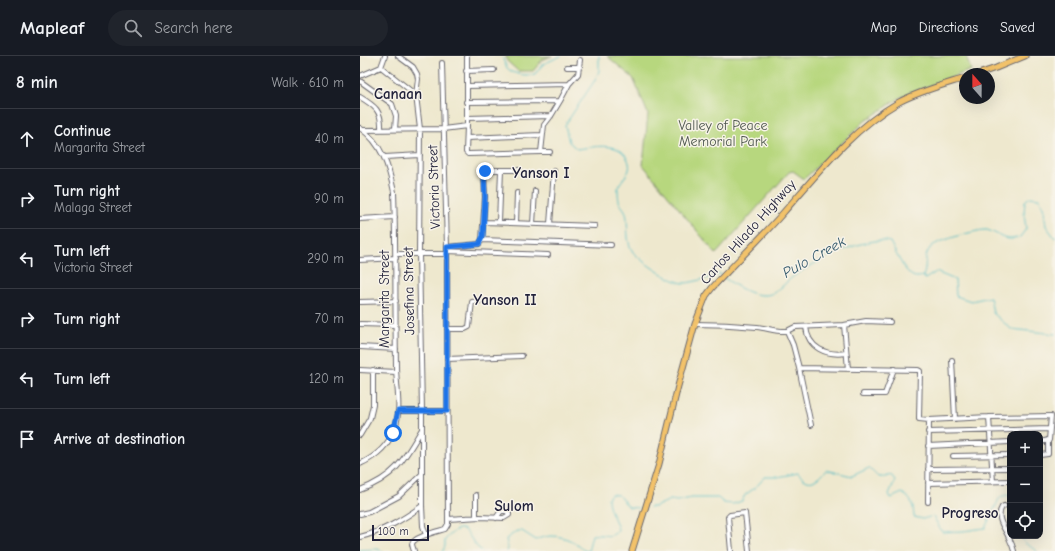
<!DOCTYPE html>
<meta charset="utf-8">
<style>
:root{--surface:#171b24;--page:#20242c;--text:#f1f3f6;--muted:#9ea1a6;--line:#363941}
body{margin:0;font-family:"Comic Neue",sans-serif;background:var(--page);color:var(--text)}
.controls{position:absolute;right:12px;bottom:12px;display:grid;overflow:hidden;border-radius:8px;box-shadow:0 4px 16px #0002}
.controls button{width:36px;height:36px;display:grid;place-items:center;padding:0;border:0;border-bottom:1px solid var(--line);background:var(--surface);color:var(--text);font:20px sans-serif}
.compass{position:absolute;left:599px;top:12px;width:36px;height:36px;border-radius:50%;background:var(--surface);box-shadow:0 4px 16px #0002;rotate:339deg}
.scale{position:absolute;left:12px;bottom:10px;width:57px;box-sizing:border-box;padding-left:4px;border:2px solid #22223b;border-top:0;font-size:11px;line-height:14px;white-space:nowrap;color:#22223b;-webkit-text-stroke:3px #f7f3e8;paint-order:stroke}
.stop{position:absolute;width:12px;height:12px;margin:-9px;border:3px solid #1a73e8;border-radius:50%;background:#fff}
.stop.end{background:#1a73e8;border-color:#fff;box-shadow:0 1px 4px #0008}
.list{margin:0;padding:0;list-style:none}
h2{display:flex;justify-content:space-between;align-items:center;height:52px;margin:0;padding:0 16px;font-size:17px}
h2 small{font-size:13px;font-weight:400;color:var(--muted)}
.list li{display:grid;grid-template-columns:26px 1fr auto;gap:12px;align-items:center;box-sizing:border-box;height:60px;padding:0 16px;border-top:1px solid var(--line)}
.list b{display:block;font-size:15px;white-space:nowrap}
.list p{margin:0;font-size:13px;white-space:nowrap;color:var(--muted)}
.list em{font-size:13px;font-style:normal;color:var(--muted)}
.icon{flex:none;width:22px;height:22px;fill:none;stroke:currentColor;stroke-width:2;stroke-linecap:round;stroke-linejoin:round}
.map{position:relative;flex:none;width:695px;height:495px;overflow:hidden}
header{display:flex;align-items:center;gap:24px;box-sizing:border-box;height:56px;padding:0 20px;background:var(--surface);border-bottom:1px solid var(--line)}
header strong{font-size:19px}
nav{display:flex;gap:22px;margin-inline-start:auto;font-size:14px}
.search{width:280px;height:36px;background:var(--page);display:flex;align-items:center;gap:10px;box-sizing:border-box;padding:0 14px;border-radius:22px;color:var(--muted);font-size:15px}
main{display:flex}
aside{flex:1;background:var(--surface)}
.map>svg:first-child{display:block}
.green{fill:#b7d77e;stroke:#6c7c5c}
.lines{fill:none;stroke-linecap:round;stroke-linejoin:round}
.stream{stroke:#4cbac3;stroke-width:1}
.minor-casing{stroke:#69676e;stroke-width:6}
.major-casing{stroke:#69676e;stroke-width:7}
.minor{stroke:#fff;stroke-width:4}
.major{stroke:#f2c26a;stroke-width:5}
.route{stroke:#1a73e8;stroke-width:5}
.labels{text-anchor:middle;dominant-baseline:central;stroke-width:3;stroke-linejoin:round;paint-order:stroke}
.park-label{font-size:14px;fill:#4f584f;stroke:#f7f3e8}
.street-label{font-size:14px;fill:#22223b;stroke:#f7f3e8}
.neighbourhood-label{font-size:15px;font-weight:bold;fill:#22223b;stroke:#f7f3e8}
.water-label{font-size:15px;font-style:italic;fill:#31576b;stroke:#f7f3e8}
</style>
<header>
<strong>Mapleaf</strong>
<div class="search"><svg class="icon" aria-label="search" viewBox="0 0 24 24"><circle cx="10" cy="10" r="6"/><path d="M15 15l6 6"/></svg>Search here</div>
<nav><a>Map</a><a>Directions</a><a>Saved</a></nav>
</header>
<main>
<aside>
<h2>8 min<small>Walk · 610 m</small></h2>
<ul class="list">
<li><svg class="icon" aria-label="ahead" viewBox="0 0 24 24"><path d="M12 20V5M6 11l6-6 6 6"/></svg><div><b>Continue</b><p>Margarita Street</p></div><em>40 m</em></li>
<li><svg class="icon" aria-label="right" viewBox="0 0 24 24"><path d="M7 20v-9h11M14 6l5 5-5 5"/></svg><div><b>Turn right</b><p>Malaga Street</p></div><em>90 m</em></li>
<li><svg class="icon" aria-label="left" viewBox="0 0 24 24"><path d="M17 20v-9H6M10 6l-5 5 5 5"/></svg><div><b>Turn left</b><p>Victoria Street</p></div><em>290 m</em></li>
<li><svg class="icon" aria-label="right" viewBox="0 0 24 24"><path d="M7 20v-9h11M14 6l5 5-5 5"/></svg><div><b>Turn right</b></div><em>70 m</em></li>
<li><svg class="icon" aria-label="left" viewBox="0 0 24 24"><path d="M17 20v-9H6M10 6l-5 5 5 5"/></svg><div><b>Turn left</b></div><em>120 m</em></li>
<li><svg class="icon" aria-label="arrive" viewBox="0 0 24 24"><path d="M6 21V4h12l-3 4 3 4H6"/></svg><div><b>Arrive at destination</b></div></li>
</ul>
</aside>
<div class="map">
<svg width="695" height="495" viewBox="0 0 695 495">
<rect width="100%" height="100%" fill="#f7f3e8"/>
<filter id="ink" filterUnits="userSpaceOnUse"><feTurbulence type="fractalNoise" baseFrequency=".025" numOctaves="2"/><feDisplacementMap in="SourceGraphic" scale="8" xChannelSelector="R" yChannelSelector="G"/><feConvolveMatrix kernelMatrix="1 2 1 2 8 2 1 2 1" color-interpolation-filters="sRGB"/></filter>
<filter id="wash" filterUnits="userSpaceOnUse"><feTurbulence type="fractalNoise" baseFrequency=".012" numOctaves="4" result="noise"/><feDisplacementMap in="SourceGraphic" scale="16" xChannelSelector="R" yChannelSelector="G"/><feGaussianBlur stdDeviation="0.9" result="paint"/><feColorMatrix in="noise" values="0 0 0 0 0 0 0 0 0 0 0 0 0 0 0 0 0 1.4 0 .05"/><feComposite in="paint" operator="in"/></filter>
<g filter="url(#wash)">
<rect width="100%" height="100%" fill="#eee8ce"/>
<path class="green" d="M146,0H192L183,3L173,15H158L147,5Z
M247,0H606L611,14L541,41L505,65L444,123L433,115L429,116L356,198L283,109L288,58L273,22Z"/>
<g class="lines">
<path class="stream" d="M142,0C143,3 145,9 147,12C154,19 167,20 175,18L183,8L201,0
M239,0V15L235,24L205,69L209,86L217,93C232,91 259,85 267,102C275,117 261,121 258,132C258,135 258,144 260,147C261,150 265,153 266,157C269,169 265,185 273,196C280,205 313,227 324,227C332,227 351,221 360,218L362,220
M563,220L565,223L576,216L595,224L596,240L611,245L630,241L633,257L651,273L695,278
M364,222C377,230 390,240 406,239C418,238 424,227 434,220C452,207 508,178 530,186C535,195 543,213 551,219C555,222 559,221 563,220C568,210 562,201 571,191C576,185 619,173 627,174C635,176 643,183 650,183C653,183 657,182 660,181L666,173L664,158L665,145L670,141L679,142L684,153L686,170L695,182
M290,451H295L310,444L317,445L331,442H358L364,447L373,448L382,445L385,439L396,431L405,421H417L438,417C449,431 455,426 466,414L492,420L509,412L518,421H525L531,419L535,424L529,438L531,442L542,437C553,444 553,449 554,461L563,463L573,460L582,476L603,475L625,472L640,441L647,439L650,441
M661,480L665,487L677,495
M0,494L17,493L23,495
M83,495L85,490V484C108,458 106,484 122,495
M147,495L148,492L146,483L157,475H162L176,484C189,477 206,480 218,489C222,492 223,495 228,495L232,479C242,477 251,484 258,474C256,463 248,454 248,442L251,438L258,439L269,451L278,452"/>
</g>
</g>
<g filter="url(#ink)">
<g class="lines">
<g class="minor-casing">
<path id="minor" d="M38,0L53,11L57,18L58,23L56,39L60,73L59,198L62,354V450L63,470L66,479
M21,11L56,39
M207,11H220
M106,15L134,14
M0,20L21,11L25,0
M0,25L32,48L36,60L35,73
M107,30L209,28L218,18L220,4
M0,41C15,50 22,55 21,73
M106,46L200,45L209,28
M107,62L191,60
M107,70L106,96L108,98L181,96L184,69L191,60L200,45
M0,72C22,87 29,111 34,136C36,194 35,251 36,309C36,330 42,352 35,372C29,389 15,401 0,408
M3,74L83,73L107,70V0
M107,82L182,79
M181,96H190
M25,101L60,99
M0,163L35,161
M124,166L235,170
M139,166L141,114
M156,167L157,137
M173,168L175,135
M190,168L194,115
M122,184L251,189
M87,191L119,188L122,184L125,141L124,118L125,115L129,114H160
M87,195L188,199
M36,198H87
M0,204L36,202
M0,246L36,245
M530,266L506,265L484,269L435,271L427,275L433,289L439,312L558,314L560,315L559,363L569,364L629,361L691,360L689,384L680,386
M0,268L35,269
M335,268C355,268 376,269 397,271C407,272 417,276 427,275
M484,269L488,313
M446,271C448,292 466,300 486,297
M87,273H105L109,271L112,246L120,245
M0,291L36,293
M87,303L162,300
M592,304L595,363
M439,312L451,369
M0,314L36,316
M503,338H525L534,313
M38,355H87
M629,361L633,426
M568,376L690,373
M0,379L10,362L13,349V314
M568,390L650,386
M680,399L688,398V385
M593,400L650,399
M568,413L650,412
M568,427L650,425
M0,434C35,421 44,404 62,373
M116,439V461
M568,446L569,364
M644,450L642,451C635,462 645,472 649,482C651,486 653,491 654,495
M0,458L9,456L39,440L62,418
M88,463L120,461L144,462L149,459V457L146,455H141L136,462
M0,481C24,475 42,464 62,450
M54,495C54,495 52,489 52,488C53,481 79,475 85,473L88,468L87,191L82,7
M371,495L368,461L370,459L385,457L389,495"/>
</g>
<g class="major-casing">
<path id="major" d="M618,18L636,12L665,0
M272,495L299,408L318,330L335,268L346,240L352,232C375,207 400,183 423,157C458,117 492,73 539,46C560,35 583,29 605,22"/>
</g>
<use href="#minor" class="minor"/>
<use href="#major" class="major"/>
</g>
</g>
<g class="lines" filter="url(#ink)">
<path class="route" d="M33,377L38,355H87V191L119,188L123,180L125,141L124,118L125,115"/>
</g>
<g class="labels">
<g class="park-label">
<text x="363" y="69">Valley of Peace<tspan x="363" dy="16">Memorial Park</tspan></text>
</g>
<g class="street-label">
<text transform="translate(74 131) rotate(-92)">Victoria Street</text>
<text transform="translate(388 176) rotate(-48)">Carlos Hilado Highway</text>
<text transform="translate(49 235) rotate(-91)">Josefina Street</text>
<text transform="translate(24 243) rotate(-90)">Margarita Street</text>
</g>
<g class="neighbourhood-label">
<text x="38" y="38">Canaan</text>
<text x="181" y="117">Yanson I</text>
<text x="145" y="244">Yanson II</text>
<text x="154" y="450">Sulom</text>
<text x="610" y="457">Progreso</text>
</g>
<g class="water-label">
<text transform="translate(454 201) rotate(-29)">Pulo Creek</text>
</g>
</g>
</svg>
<div class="controls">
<button>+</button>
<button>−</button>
<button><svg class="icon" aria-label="locate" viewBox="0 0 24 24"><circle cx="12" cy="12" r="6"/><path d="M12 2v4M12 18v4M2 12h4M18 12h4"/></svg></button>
</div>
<svg class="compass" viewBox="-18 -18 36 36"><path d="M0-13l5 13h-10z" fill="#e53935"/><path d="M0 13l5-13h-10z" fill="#9ea1a6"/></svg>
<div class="scale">100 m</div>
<div class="stop" style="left:33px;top:377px"></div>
<div class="stop end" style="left:125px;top:115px"></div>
</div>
</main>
